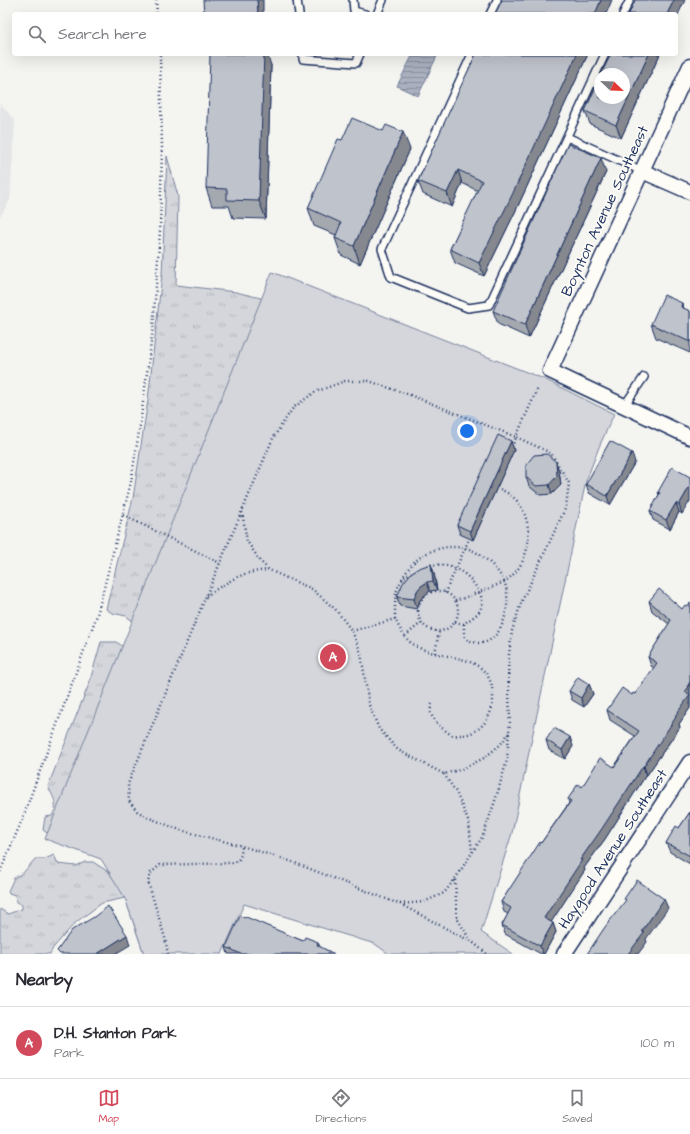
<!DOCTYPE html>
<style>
:root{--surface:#fff;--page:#f2f2f3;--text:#2b2b33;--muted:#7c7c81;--line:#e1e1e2;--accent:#d1495b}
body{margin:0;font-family:"Architects Daughter",sans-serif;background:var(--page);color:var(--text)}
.compass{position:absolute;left:594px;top:68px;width:36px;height:36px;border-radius:50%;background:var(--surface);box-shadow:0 4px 16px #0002;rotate:113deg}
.you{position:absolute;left:467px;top:431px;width:14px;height:14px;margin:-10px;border:3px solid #fff;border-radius:50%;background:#1a73e8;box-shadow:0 0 0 6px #1a73e833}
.badge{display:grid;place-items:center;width:26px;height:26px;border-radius:50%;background:var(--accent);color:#fff;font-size:13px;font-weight:700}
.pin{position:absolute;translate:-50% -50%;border:2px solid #fff;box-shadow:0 1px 4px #0006}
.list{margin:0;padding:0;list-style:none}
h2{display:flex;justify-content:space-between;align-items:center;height:52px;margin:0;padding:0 16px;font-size:17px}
h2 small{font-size:13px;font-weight:400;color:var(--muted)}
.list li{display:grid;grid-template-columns:26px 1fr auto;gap:12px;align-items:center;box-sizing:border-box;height:72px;padding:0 16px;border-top:1px solid var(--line)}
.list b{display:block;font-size:15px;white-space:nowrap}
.list p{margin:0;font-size:13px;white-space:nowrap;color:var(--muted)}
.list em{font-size:13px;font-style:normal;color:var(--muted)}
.icon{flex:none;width:22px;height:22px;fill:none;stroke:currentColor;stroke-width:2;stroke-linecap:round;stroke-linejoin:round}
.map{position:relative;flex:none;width:690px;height:954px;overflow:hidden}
.search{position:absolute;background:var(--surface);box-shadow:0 4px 16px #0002;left:12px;right:12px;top:12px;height:44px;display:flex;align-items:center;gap:10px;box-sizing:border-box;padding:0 14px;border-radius:4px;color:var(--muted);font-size:15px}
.sheet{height:124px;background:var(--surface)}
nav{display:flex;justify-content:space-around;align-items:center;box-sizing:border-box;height:56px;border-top:1px solid var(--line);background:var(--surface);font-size:11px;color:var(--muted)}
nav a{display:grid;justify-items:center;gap:2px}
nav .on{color:var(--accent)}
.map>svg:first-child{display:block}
.built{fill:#e4e5e6}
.grass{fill:url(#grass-tufts);stroke:#78829c}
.park{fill:#d4d6db;stroke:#78829c}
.water{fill:url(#water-rules);stroke:#717c98}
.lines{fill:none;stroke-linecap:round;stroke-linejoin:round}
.service-casing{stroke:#1b2f5e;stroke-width:10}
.minor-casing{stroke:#1b2f5e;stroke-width:17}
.path{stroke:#1b2f5e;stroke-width:2.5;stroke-dasharray:1 3;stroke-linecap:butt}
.service{stroke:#fdfcf7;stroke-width:7}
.minor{stroke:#fdfcf7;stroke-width:14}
.wall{fill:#a4a8af;stroke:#1b2f5e}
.shaded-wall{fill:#86888f;stroke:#1b2f5e}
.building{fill:#bfc3cc;stroke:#1b2f5e}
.labels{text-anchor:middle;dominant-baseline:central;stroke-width:3.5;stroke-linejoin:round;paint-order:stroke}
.street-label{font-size:15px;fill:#1b2f5e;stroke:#fdfcf7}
</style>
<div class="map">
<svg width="690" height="954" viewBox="0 0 690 954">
<defs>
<pattern id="grass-tufts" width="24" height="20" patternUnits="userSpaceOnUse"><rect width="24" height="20" fill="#d4d6db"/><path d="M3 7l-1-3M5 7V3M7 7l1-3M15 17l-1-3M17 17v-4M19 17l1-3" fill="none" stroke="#b5b8be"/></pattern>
<pattern id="water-rules" width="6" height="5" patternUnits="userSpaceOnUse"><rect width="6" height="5" fill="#aab0bf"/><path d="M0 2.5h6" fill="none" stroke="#8a909e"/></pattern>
</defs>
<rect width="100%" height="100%" fill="#f4f4f1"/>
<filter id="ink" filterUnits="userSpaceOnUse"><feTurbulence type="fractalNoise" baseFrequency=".025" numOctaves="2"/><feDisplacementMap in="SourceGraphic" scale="8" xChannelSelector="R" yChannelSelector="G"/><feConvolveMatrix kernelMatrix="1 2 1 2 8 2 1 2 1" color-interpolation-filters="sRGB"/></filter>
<g filter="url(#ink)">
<path class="built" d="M0,103L15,121L10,200L0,217Z"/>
<path class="grass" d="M167,156L178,196L176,285L236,292L358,322L50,835L43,830L45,817L52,816C59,803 53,798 48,786L89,684L101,642H116L132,652L137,624L126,616L112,613L106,609L133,498L148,400L162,274Z
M54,855L58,864L76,866L85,862H93L115,876L145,886L144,954L125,898L102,903L75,923L53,948L50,954H0V909L8,914L22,909V905L16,902L15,895L9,893L8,891L14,878L23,873L35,859H45Z"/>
<path class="park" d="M272,272L544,379L614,414L599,447L586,481L512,833L481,932L513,954H389L375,944L244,904L222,954H144L125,898L101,859L45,839Z"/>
<path class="water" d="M413,54H438L418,96L397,86Z"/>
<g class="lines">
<g class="service-casing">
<path id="service" d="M297,0L299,14
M353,0L354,11L365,14
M377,14L383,0
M490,14L497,0
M623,14L630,0
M303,54V59L356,63L360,54
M472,54L382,249L391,277L468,308L489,305L605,54
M567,137L642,171
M624,406L644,377"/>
</g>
<g class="minor-casing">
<path id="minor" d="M690,66L550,371L690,437
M642,171L690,192
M564,954L690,762"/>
</g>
<path class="path" d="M156,0L157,14
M512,447L516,437L410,395L369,381H345L315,392L293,408L273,438L206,596L128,784L129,801L137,811L147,817L180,830L242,846L290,861L399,904L424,902L444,893L455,879L483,836L496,798L507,760L509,732L510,721L508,662L512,631L521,603L566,507L569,483L551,453L516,437L538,388
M242,512L247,541L260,561L269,570L312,589L336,610L352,631L361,653L369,705L379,729L398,750L444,774L462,769L484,758L500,745L509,733
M123,515L220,563
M402,579C411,563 420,554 438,549C442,548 446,547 450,547C455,547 461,547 466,548C481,552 502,571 506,587C512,612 497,658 465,638L464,632V624C469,619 479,615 481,608C484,601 481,596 478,590C467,571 451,563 429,565
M418 611a20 20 0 1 1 40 0a20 20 0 1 1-40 0Z
M445,593L470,537
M206,596C217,589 228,581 240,576C249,572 259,571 268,570
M455,601C467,597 478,592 490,588C494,586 500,584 504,582C531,565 536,525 517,501C511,494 502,490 494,486
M395,619C395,598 393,579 417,570
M455,622L464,624
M352,631L395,619C399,627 403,636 410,642C436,664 490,647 493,695C494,715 481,735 460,735C458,735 454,736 452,735C448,733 445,730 442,728C438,725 432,718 431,713C430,711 431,706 432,704
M405,636L421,623
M435,653L439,632
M444,774L456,792L469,823L472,852
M0,872L22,820L97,615L131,482L140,425L153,328L160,231L162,148L160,54
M455,880L457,918L470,940L487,954
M400,904L468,940
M168,954L165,938L148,882L151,873L160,865L232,863L238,861L241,855L242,846"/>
<use href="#service" class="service"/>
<use href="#minor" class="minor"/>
</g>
<path class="wall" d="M476,54H588L517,208L484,276L455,263L450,249L478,191L462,183L452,207L423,194L418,181Z
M611,54H660L621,138L590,124L585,111Z
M271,65L266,219L233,218L229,206H212L206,188Z
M342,140L410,149L360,264L341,255L335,238L336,235L314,226L308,208Z
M606,172L529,338L498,324L493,311Z
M684,309L690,311V353L656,338L651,324Z
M514,450L473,540L460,534L457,525Z
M556,462L559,471L561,485L552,494L540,495L529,486L526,477Z
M635,462L610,505L589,493L586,484Z
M690,477L682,514L679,512L670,529L653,520L650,511L659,495L658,492Z
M431,564L434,573L437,590L430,591L424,596L420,600L417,609L400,606L397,597Z
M649,601L682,609L687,606L690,603V708L679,724L680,727L647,775H646L605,839L584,868L585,870L551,922L553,923L556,932L544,954H541L505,934L502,925L508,914L504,912L501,902L541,843L569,803L568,799L582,787L614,767L635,736L610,720L607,710L632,695L635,694L654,668L651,666L648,657L669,624L652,611Z
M589,684L593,694L584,707L572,700L569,691Z
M546,740L573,746L565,759L549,750Z
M690,812V864L670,852L666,843L679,828Z
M245,918L303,941L318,942L320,947L334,954H228L226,947Z"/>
<path class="shaded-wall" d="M257,0H263V14H258Z
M601,0H612L606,14H595Z
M674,0H685L676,19V14H667Z
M262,54H267L271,65L266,219L259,201Z
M577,54H588L517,208L484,276L479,263Z
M649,54H660L621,138L616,125Z
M403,132L410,149L360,264L354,246Z
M601,158L606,172L529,338L525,325Z
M458,170L462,183L452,207L447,193Z
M682,303L687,316L681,307Z
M511,441L514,450L473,540L470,531Z
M632,453L635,462L610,505L607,496Z
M556,462L559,471L561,485L552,494L549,485Z
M690,486V501L682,514L679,505Z
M676,503L679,512L670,529L666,520Z
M431,564L434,573L437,590L433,581Z
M427,582L430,591L424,596L420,600L417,609L414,599L417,591L420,587Z
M690,682V708L679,724L680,727L647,775L644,766L675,716L685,692Z
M589,684L593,694L584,707L581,698Z
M570,737L573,746L565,759L562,750Z
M643,766L646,775L605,839L584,868L585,870L548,927L544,918L580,860Z
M664,899L668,908L646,939L647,942L638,954H628L642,931Z
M553,923L556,932L544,954H543L540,946Z
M127,935L130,945L115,954H97Z"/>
<path class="building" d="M203,0H257L258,14H204Z
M502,0H601L595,14H495Z
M635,0H674L667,14H629Z
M210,54H264L259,201L227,200V189L206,188Z
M476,54H577L512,195L479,263L450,249L482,181L458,170L447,193L418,181L460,88Z
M611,54H649L616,125L585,111L600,77V98H624V74H601Z
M352,118L383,131L386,125L403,132L354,246L335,238L341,223L308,208L338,139L342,140Z
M568,144L601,158L525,325L493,311Z
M664,295L682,303L681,307L690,311V342L651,324Z
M498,435L511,441L470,531L457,525Z
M610,441L632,453L607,496L586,484Z
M547,454L556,462L557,476L549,485L536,486L526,477V465L534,455Z
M672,467L690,477V486L679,505L676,503L666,520L650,511L660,493L658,492Z
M431,564L433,581L427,582L420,587L417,591L414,599L397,597L403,583L412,572L419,568Z
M659,589L682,609L685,605L687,606L690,603V682L687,687L688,688L685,692L690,695L675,716L676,717L644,766H643L601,830L580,860H582L544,918L553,923L540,946L502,925L511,908L501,902L540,842L541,843L571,801L568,799L578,784L582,787L600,758L614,767L639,731L607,710L622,688L632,695L633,693L635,694L657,663L648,657L671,620L649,601Z
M578,677L589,684L581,698L569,691Z
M554,728L570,737L562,750L546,740Z
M690,812V856L666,843L676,826L679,828Z
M637,880L664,899L642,931L644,933L628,954H587L605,927L626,900L624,899Z
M108,906L127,935L97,954H60L57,951L72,930L94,917Z
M240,916L245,918L246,917L303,941L305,937L318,942L317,945L334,954H241L226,947Z"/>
</g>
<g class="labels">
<g class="street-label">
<text transform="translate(605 211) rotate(-65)">Boynton Avenue Southeast</text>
<text transform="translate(613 849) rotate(-57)">Haygood Avenue Southeast</text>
</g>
</g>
</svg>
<svg class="compass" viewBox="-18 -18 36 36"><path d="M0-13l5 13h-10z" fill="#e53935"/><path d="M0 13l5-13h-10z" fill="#7c7c81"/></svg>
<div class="you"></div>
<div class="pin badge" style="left:333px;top:657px">A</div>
<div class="search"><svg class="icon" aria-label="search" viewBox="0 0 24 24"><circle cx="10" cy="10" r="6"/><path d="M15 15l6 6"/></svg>Search here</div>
</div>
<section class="sheet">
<h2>Nearby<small></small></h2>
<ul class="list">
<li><span class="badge">A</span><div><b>D.H. Stanton Park</b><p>Park</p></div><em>100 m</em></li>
</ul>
</section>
<nav>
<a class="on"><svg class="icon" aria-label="map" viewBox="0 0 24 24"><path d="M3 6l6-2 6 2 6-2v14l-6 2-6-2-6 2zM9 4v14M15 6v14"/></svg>Map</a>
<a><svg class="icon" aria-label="directions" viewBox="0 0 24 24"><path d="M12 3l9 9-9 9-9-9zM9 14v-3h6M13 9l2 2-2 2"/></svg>Directions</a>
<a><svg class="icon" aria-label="saved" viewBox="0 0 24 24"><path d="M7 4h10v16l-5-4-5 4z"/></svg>Saved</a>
</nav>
